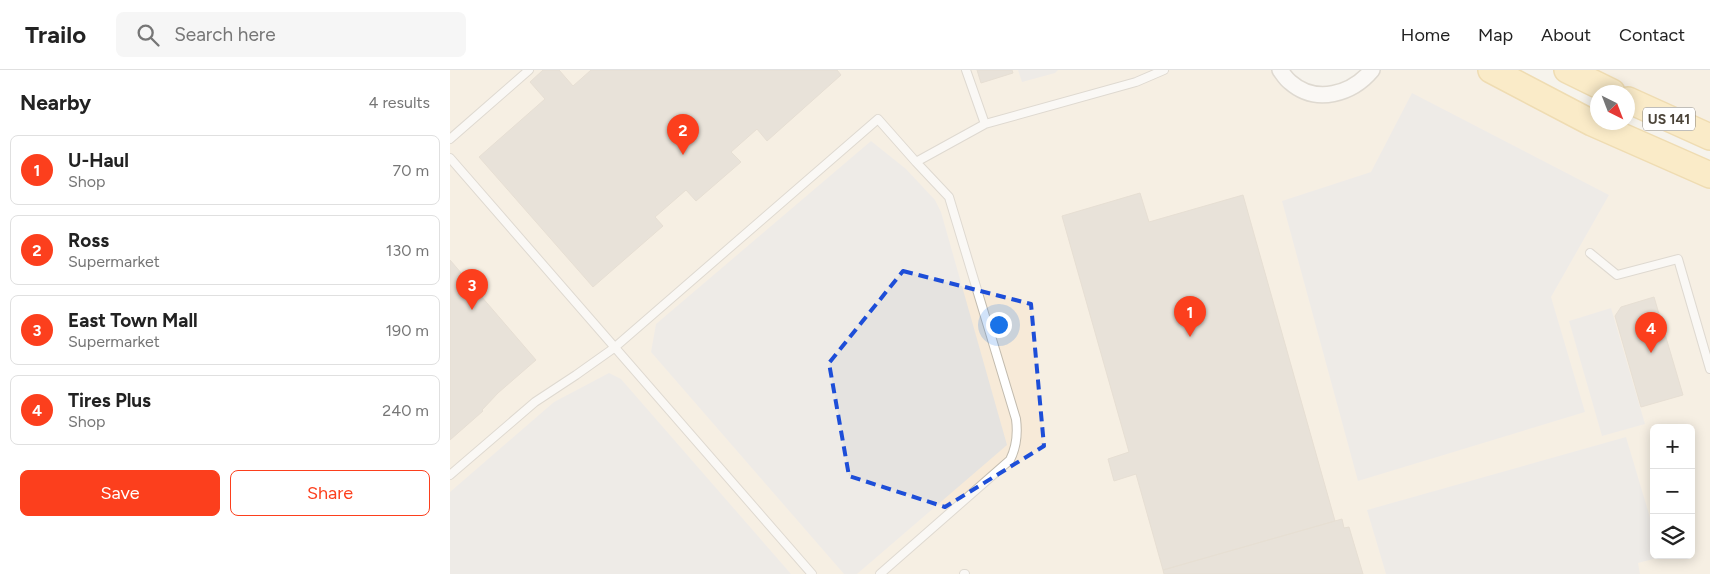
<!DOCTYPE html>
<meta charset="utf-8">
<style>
:root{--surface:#fff;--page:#f6f6f6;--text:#222;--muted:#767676;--line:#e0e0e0;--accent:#fc3f1d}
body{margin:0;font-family:Figtree,sans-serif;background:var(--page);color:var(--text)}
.controls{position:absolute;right:15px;bottom:15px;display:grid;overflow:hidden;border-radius:8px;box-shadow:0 2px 12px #0003}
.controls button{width:45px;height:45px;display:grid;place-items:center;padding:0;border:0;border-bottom:1px solid var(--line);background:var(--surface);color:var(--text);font:25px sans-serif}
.compass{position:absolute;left:1140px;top:15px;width:45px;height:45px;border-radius:50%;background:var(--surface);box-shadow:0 2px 12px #0003;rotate:138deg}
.you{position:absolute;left:548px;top:254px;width:18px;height:18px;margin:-12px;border:4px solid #fff;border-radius:50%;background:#1a73e8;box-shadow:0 0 0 8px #1a73e833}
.badge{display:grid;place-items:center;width:32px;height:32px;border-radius:50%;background:var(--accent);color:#fff;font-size:16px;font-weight:700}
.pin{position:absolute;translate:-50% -41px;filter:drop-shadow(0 1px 2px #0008)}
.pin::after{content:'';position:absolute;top:26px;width:18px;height:15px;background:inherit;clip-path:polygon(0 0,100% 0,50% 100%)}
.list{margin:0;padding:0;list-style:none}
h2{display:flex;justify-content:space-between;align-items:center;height:65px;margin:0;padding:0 20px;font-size:21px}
h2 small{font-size:16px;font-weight:400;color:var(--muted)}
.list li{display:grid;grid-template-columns:32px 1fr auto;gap:15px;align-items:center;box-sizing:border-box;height:70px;margin:0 10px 10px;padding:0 10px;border:1px solid var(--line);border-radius:8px}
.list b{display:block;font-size:19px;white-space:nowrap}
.list p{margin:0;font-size:16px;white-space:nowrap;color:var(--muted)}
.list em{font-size:16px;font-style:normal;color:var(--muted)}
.actions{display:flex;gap:10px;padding:15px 20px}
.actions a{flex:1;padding:11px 0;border:1px solid var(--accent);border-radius:8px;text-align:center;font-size:18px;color:var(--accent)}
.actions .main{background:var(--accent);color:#fff}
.icon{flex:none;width:28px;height:28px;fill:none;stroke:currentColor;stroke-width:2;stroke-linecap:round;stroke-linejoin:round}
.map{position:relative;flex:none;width:1260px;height:504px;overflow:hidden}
header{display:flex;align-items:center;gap:30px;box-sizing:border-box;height:70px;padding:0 25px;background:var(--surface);border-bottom:1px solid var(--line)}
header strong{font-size:24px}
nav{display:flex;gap:28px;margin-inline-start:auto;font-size:18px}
.search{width:350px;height:45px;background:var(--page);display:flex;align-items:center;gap:12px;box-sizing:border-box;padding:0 18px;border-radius:8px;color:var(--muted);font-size:19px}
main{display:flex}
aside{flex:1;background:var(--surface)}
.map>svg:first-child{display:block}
.commercial{fill:#f7ead8;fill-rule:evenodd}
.parking{fill:#e5e3e0}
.building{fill:#d8cfc1;stroke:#d3c7b4}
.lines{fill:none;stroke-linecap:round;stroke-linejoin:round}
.lane-casing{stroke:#c2bbae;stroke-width:10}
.street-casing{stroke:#c2bbae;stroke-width:18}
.primary-casing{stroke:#e6c16a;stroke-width:28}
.lane{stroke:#fff;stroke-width:8}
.street{stroke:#fff;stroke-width:15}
.primary{stroke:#ffe39c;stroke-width:25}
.marked{fill:none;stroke:#1d4ed8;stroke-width:4;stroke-dasharray:10 6;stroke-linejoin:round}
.labels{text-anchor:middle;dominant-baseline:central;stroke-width:4;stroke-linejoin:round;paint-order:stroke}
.shield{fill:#fff;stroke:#817c74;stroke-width:1}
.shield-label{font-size:14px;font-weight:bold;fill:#4b4439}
</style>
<header>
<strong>Trailo</strong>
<div class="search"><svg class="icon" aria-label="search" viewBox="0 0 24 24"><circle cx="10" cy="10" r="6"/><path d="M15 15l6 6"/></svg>Search here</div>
<nav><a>Home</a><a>Map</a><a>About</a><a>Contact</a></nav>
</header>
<main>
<aside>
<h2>Nearby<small>4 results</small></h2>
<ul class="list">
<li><span class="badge">1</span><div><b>U-Haul</b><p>Shop</p></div><em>70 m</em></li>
<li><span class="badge">2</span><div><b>Ross</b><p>Supermarket</p></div><em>130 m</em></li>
<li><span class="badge">3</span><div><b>East Town Mall</b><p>Supermarket</p></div><em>190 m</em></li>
<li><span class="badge">4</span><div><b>Tires Plus</b><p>Shop</p></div><em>240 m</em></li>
</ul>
<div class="actions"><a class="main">Save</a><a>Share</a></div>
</aside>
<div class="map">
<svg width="1260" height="504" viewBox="0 0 1260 504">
<rect width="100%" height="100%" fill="#f6f3ec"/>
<path class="commercial" d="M0,0H830L876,25L922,0H1041L1260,105V504H0ZM1204,358H1241V485H1204Z
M1117,0H1260V67Z"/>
<path class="parking" d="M568,0H608L605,3L572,12Z
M962,23L1159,125L1101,227L1135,342L908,411L832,131L921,102Z
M421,71L456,99L485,130L491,142L557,375L407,504H394L201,282L206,254Z
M1161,238L1195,354L1152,366L1119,251Z
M159,303L171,309L341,504H0V422L104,332Z
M1176,367L1204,461V485L1211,487L1188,493L1190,504H936L917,440Z"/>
<path class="building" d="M93,0H109L123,16L141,0H387L391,5L317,71L307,59L281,82L291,92L246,131L236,120L205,147L213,156L143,217L29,87L95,29L80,12Z
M527,0H562L563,3L531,13Z
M690,123L699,152L793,125L885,451L713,500L686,404L664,411L658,389L679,382L612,146Z
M0,190L86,290L48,323L32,340L33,341L0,370Z
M1204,227L1233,325L1191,337L1165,246L1171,237Z
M892,449L894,458L899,457L913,504H714L713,500Z"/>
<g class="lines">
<g class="lane-casing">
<path id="lane" d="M516,0L535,54
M0,69L79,0
M0,88L362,504
M1140,183L1167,205L1228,189L1260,299
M0,405L85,332L126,305L164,278L428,49L466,92L535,54L686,12L714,0
M430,504L560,390C567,376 568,364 566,349L499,127L466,92
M514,504H515"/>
</g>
<g class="street-casing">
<path id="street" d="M830,0C833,4 836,9 840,12C866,35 902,24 922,0"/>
</g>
<g class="primary-casing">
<path id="primary" d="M1041,0L1142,53L1260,105
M1117,0L1162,22
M1178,30L1260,67"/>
</g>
<use href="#lane" class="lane"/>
<use href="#street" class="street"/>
<use href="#primary" class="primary"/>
</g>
<path d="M0 0H1260V504H0ZM453,201L581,234L594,376L495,437L399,406L379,293Z" fill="#f6f3ec" fill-opacity=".55" fill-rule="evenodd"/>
<path class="marked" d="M453,201L581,234L594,376L495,437L399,406L379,293Z"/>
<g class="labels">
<rect class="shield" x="1193" y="37.5" width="52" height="23" rx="4"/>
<g class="shield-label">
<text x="1219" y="49">US 141</text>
</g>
</g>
</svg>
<div class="controls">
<button>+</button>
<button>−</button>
<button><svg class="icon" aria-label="layers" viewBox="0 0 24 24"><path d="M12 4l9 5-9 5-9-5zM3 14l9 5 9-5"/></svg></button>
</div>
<svg class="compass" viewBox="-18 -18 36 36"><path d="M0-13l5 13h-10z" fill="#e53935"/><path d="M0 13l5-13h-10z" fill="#767676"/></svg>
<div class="you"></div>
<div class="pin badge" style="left:740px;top:267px">1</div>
<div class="pin badge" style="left:233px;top:85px">2</div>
<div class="pin badge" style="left:22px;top:240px">3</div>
<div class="pin badge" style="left:1201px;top:283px">4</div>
</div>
</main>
